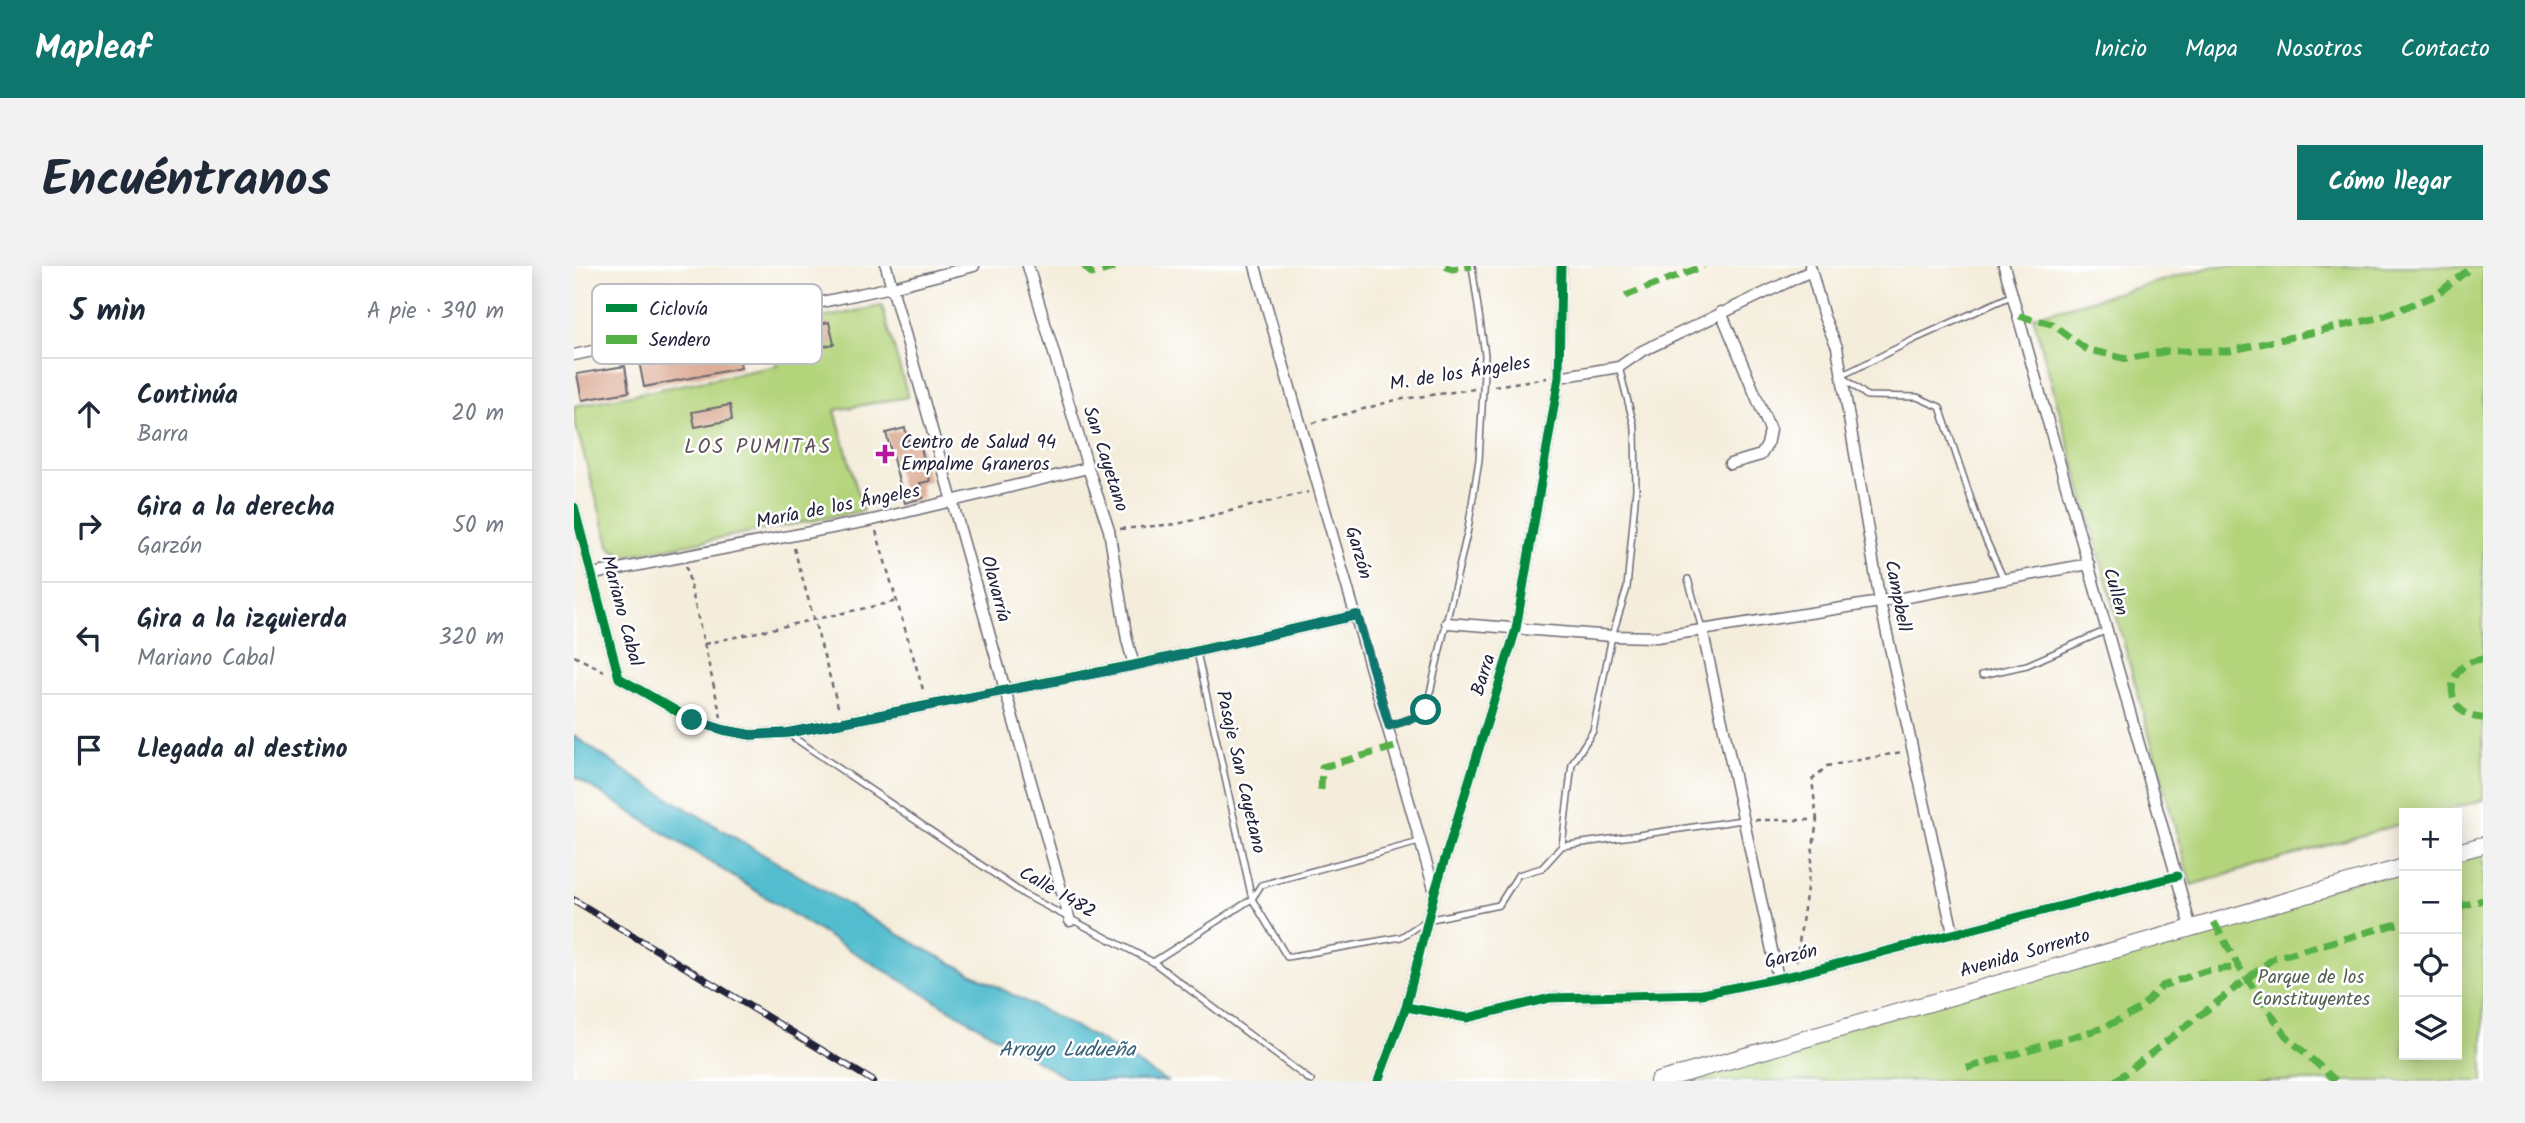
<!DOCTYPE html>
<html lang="es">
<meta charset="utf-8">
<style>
:root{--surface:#fff;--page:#f2f2f3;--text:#1f2937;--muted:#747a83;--line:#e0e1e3;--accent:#0f766e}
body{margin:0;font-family:Kalam,sans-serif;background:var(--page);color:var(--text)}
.controls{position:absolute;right:21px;bottom:21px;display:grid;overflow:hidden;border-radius:0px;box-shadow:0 4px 18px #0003}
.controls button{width:63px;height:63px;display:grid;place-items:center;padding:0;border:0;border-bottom:2px solid var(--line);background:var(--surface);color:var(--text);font:35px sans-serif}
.stop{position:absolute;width:21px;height:21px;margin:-16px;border:5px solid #0f766e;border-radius:50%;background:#fff}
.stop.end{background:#0f766e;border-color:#fff;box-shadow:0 2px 7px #0008}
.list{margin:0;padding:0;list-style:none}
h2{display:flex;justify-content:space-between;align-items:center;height:91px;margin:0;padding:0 28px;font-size:30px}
h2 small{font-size:23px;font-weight:400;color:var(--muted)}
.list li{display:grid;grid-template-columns:46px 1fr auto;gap:21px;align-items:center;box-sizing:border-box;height:112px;padding:0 28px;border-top:2px solid var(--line)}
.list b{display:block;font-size:26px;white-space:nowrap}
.list p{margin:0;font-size:23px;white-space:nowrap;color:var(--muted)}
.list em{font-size:23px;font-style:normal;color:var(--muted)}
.icon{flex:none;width:38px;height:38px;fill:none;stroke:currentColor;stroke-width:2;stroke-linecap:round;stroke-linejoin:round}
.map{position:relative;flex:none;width:1909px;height:815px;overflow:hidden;border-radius:0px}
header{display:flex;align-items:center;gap:42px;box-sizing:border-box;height:98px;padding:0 35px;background:var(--accent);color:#fff}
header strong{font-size:33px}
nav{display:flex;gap:38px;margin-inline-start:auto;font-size:24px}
.intro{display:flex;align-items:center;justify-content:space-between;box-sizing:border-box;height:168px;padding:0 42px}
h1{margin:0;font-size:49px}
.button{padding:18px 32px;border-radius:0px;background:var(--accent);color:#fff;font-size:24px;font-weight:700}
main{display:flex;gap:42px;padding:0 42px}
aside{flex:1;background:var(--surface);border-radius:0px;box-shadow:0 4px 18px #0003}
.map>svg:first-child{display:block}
.green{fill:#b4d47c;stroke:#6b7b5c;stroke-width:2}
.water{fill:#53bdcf;stroke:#3a7085;stroke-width:2}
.building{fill:#dbaa94}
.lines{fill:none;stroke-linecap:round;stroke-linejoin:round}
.service-casing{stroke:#6c6973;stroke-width:8}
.minor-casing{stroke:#6c6973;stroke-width:13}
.secondary-casing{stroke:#6c6973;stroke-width:18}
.path{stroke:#6c6973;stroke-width:2.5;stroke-dasharray:5 5;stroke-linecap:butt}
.service{stroke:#fff;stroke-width:5}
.minor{stroke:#fff;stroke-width:10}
.secondary{stroke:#fff;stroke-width:16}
.rail-casing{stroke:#22223b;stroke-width:7}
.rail{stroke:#fff;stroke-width:4.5;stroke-dasharray:13;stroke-linecap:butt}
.quiet{stroke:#55b146;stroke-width:7;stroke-dasharray:14 7;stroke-linecap:butt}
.cycleway-casing{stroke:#fff;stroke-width:13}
.cycleway{stroke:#00873e;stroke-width:9}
.route{stroke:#0f766e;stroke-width:9}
.poi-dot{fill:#b5179e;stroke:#fff;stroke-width:2.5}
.labels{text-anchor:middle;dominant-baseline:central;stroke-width:5;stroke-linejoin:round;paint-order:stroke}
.street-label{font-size:19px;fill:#22223b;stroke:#fff}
.poi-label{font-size:19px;fill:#22223b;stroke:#fff;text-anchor:start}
.park-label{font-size:19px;fill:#556052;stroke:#fff}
.neighbourhood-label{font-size:21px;letter-spacing:2px;fill:#63525a;stroke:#fff}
.water-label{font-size:21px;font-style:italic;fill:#366076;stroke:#fff}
.key{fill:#fff;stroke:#bdbdc4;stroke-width:2}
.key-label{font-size:19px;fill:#22223b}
</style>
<header>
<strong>Mapleaf</strong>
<nav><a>Inicio</a><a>Mapa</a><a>Nosotros</a><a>Contacto</a></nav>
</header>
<div class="intro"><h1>Encuéntranos</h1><a class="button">Cómo llegar</a></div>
<main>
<aside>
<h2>5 min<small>A pie · 390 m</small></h2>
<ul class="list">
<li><svg class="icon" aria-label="ahead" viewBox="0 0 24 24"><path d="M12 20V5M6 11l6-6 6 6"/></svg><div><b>Continúa</b><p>Barra</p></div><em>20 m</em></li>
<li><svg class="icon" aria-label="right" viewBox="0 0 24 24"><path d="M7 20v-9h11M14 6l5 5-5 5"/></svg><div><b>Gira a la derecha</b><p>Garzón</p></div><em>50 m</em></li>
<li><svg class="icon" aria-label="left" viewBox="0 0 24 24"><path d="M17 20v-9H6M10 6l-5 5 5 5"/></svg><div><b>Gira a la izquierda</b><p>Mariano Cabal</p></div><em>320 m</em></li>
<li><svg class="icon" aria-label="arrive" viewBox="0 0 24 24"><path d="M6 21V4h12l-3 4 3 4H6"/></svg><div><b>Llegada al destino</b></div></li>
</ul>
</aside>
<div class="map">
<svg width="1909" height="815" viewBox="0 0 1909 815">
<rect width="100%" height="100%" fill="#fff"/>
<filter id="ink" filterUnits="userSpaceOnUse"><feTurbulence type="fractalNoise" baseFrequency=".0143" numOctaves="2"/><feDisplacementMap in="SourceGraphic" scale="14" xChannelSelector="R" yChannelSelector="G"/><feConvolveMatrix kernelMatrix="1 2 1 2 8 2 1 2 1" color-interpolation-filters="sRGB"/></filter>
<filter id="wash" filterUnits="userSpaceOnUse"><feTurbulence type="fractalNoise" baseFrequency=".00686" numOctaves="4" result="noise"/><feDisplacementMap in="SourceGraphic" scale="28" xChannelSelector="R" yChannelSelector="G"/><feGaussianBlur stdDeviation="1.57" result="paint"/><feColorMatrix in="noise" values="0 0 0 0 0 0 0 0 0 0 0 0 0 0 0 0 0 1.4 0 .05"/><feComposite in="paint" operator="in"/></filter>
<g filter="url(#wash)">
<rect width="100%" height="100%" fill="#f4eddb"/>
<path class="green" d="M1641,0H1909V534L1863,547H1830V557L1617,619L1459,50Z
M308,40L334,131L261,144L289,245L51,290L36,282L0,153V140L203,100L193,63Z
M1909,579V815H1084L1830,601V789H1883V586Z"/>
<path class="water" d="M0,470L63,513L279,642L347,681L526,774L592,815H497L266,678L0,510Z"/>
<g id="blocks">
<path class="building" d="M255,56L260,78L224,86L219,64Z
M162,76L167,102L70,121L65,95Z
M51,100L55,126L8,134L3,108Z
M156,139L158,154L121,161L118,146Z
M331,162L335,178L345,175L356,215L346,217L349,232L331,237L312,167Z"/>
</g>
</g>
<g filter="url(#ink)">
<use href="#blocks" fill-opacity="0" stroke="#6c6973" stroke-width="2"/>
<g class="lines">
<g class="service-casing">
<path id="service" d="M1114,313L1128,363
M1430,314L1407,263L1366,141L1343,131L1293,130L1267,110L1341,73L1439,29
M623,386L678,633L713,691L827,671L853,654L925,639L944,609L968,602L988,580L998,498L1019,465L1038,370L1053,322L1062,223L1061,163L1045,101
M1408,409L1453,399L1533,364
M815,460L843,451L852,444L894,263L905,194L911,89L898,0
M213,467L451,629L579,696L737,815
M988,580L1168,554
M579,696L678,633L687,619L845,576"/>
</g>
<g class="minor-casing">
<path id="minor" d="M312,0C375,218 433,437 496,655
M454,0L514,202L535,264L553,374L560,399
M681,0L860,623
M1236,0L1250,51L1263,81L1306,336L1379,667
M1430,0L1617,662
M1147,46L1196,164L1193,179L1187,189L1156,198
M0,89L318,21L400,0
M985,111L1045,101L1068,85L1237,5
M0,241L45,412L118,454L150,464L177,469L213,467L560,399L783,349
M19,308L299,254L514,202
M873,357L1038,370L1083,371L1306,336L1515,298
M1128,363L1204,712
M832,741L893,752L976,732L1128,728L1220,709L1603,610
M804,815L832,741L861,625L942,363L985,111L987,0"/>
</g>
<g class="secondary-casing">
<path id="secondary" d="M1883,586L1909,579
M1084,815L1830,601"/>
</g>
<path class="path" d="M920,120L973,112
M739,157L822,134L900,123
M546,263L603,258L734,226
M302,265L350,427
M220,282L265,444
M112,300L147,451
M130,378L323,335
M0,390L30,405
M1181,554H1243L1222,697
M1243,554L1238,514L1253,500L1328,486"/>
<use href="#service" class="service"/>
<use href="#minor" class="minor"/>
<use href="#secondary" class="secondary"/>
<g class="rail-casing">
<path id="rail" d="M0,634L299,815"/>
</g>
<use href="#rail" class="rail"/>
<path class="quiet" d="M510,0L518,8L547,0
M871,0L878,3L898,0
M1051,30L1130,0
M1445,50L1478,58L1512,83L1553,93L1594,85H1655L1804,52L1862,29L1899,0
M1909,393C1868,396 1868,451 1909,452
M747,524L748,501L821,481
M1883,641L1909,634
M1640,656L1665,701L1712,770L1762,815
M1393,802L1529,762L1567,742L1588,720L1631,705L1665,701
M1541,815L1700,692L1830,656"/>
<g class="cycleway-casing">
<path id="cycleway" d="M0,241L45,412L118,454L150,464L177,469L213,467L560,399L783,349
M832,741L893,752L976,732L1128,728L1220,709L1603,610
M804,815L832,741L861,625L942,363L985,111L987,0"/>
</g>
<use href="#cycleway" class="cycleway"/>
</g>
</g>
<g class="lines" filter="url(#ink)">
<path class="route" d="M118,454L150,464L177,469L213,467L560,400L783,349L815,460L843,451L852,444"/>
</g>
<path class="poi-dot" d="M307.5 177.5h7v7h7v7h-7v7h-7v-7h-7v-7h7z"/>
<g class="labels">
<g class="street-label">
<text transform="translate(886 108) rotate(-9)">M. de los Ángeles</text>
<text transform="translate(531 193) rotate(72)">San Cayetano</text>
<text transform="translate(264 241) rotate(-11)">María de los Ángeles</text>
<text transform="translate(784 287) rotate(74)">Garzón</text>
<text transform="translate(421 323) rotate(75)">Olavarría</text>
<text transform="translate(1541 326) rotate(74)">Cullen</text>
<text transform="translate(1323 330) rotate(79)">Campbell</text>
<text transform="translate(47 345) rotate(75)">Mariano Cabal</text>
<text transform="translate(910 409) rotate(-73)">Barra</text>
<text transform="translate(666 506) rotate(77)">Pasaje San Cayetano</text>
<text transform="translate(483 627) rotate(30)">Calle 1482</text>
<text transform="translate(1451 688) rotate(-16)">Avenida Sorrento</text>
<text transform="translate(1217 691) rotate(-13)">Garzón</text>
</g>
<g class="poi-label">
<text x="327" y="177">Centro de Salud 94<tspan x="327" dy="22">Empalme Graneros</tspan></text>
</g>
<g class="park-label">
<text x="1737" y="712">Parque de los<tspan x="1737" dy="22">Constituyentes</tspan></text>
</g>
<g class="neighbourhood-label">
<text x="184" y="181">LOS PUMITAS</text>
</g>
<g class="water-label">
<text x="493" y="784">Arroyo Ludueña</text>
</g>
</g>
<rect x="18" y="18" width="230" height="80" rx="10" class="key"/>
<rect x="32" y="38" width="31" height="8" fill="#00873e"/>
<rect x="32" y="69" width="31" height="9" fill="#55b146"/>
<g class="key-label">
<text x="75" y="49">Ciclovía</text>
<text x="75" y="80">Sendero</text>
</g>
</svg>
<div class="controls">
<button>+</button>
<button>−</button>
<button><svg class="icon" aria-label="locate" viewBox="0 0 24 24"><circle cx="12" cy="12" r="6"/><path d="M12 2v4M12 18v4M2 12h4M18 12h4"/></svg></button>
<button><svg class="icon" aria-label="layers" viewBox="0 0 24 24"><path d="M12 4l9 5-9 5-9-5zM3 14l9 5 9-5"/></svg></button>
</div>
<div class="stop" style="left:852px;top:444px"></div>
<div class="stop end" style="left:118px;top:454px"></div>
</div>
</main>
